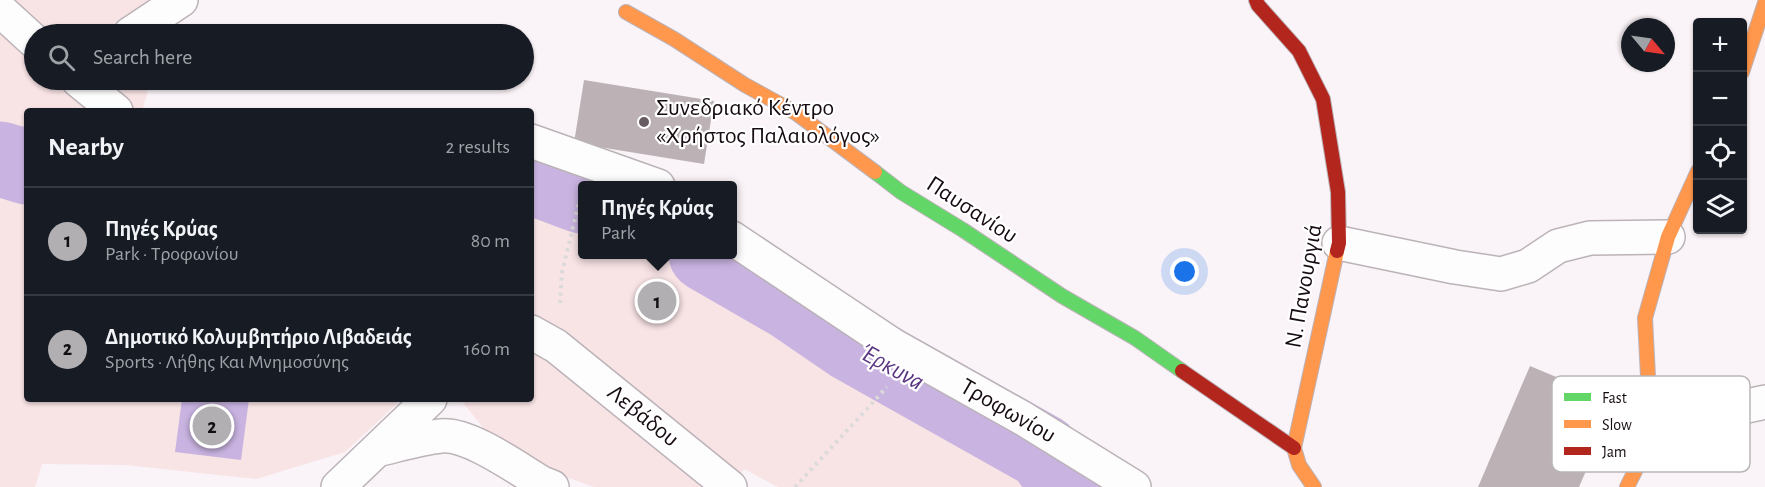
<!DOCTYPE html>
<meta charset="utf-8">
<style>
:root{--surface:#171b24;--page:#20242c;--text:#f1f3f6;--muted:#9ea1a6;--line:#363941;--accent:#b2afb3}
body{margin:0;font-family:"Alegreya Sans",sans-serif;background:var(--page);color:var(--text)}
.controls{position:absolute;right:18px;top:18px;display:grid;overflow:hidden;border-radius:6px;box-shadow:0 2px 4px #0004}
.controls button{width:54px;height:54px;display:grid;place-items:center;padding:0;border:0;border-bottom:2px solid var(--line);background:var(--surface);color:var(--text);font:30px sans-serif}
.compass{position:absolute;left:1621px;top:18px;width:54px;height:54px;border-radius:50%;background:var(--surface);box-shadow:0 2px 4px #0004;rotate:119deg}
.you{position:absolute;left:1185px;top:272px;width:21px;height:21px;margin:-15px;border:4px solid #fff;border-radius:50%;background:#1a73e8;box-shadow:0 0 0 9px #1a73e833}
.badge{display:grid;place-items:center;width:39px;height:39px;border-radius:50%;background:var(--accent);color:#111;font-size:20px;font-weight:700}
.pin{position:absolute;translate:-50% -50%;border:3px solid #fff;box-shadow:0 2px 6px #0006}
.popup{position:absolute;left:578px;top:181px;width:159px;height:78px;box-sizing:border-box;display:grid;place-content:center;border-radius:6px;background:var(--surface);filter:drop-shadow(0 2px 4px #0005);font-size:20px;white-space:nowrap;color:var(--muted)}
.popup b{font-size:22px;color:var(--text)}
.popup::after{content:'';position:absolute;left:50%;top:100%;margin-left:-12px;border:12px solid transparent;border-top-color:var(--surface)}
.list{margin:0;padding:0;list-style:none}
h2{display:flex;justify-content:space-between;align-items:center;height:78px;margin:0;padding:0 24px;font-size:26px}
h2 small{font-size:20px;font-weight:400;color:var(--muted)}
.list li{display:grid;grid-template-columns:39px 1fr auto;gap:18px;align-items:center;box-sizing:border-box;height:108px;padding:0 24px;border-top:2px solid var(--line)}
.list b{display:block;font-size:22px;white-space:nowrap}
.list p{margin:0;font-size:20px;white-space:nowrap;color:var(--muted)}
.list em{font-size:20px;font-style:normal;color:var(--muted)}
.icon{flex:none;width:33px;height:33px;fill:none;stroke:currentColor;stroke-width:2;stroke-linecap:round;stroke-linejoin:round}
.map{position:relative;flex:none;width:1765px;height:487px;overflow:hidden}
.search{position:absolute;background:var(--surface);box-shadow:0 2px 4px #0004;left:24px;top:24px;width:510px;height:66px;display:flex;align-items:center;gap:15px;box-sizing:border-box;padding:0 21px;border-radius:33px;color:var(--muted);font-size:22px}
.panel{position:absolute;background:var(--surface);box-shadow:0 2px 4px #0004;left:24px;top:108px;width:510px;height:294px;border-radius:6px}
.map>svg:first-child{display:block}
.green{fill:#f8e3e5}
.water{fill:#c9b4e1}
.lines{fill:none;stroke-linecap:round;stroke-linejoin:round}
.river{stroke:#c9b4e1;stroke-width:75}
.building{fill:#bcb2b6}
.street-casing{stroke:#bbb3b8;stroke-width:36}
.fast-casing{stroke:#bbb3b8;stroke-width:16}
.slow-casing{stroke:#bbb3b8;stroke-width:16}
.jam-casing{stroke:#bbb3b8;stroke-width:16}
.path{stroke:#dbdadb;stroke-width:4;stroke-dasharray:3 4.5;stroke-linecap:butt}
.street{stroke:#fefdfe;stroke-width:33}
.fast{stroke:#63d668;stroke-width:14}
.slow{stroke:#ff974d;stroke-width:14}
.jam{stroke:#b3261e;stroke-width:14}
.poi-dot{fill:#665c62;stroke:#fff;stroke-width:2}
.labels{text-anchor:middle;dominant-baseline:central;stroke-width:4.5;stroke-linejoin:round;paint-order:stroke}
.poi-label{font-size:24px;fill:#160b12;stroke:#fff;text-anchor:start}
.street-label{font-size:24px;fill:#160b12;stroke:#fff}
.water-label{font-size:26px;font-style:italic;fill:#5a3681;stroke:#fff}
.key{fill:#fff;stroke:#b9b6b8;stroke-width:1.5}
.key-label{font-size:16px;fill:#160b12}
</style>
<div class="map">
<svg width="1765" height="487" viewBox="0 0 1765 487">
<rect width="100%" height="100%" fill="#faf3f7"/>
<path class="green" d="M0,0H174L164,34H34V80H151L142,111H27V399H402L345,452L256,479L126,465L42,464L35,487H0Z
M531,164L596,185L582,186V254L724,255L873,372L952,429L1058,487H778L744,469L732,487H594L550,471L489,435L460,399H531Z"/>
<path class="water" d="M182,399H249L241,460L175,452Z"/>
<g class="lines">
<path class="river" d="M0,159L27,167
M531,177L582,196
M706,254L791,303L851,344L1043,452L1069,487"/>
</g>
<path class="building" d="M584,80L714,101L704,164L574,143Z
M1530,366L1616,402L1579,487H1478Z"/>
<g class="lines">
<g class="street-casing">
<path id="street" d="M0,10L34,41
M130,34L181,0
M78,80L116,111
M531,141L658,186
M732,238L894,346L1024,419L1134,487
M1339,243L1455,267L1501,274L1528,266L1558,246L1590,238L1668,237
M531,332L556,346L730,487
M1646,428L1765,402
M377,450C398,445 420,438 441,436C469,433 518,469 542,483L552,487
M338,487L430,399"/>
</g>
<g class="fast-casing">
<path id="fast" d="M875,172L901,192L963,230L1062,296L1135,338L1182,371"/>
</g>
<g class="slow-casing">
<path id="slow" d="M626,12L674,39L745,85L796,113L875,172
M1742,72L1765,3
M1314,487L1299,465L1294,448L1337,251
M1627,487L1640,461L1646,428L1649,396L1645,318L1668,237L1698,171"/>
</g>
<g class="jam-casing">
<path id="jam" d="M1256,0L1258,5L1299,51L1323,99L1338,192L1339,243L1337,251
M1182,371L1294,448"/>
</g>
<path class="path" d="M560,303L562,272L580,199
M795,487L887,387"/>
<use href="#street" class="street"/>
<use href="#fast" class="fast"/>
<use href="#slow" class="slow"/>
<use href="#jam" class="jam"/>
</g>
<circle class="poi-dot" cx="644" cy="122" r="6"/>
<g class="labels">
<g class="poi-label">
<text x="656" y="108">Συνεδριακό Κέντρο<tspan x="656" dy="28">«Χρήστος Παλαιολόγος»</tspan></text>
</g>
<g class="street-label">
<text transform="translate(972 210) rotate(33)">Παυσανίου</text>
<text transform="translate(1304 286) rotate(-80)">Ν. Πανουργιά</text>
<text transform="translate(1008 411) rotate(30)">Τροφωνίου</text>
<text transform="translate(643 416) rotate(39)">Λεβάδου</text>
</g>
<g class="water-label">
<text transform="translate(892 367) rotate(29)">Έρκυνα</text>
</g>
</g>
<rect x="1552" y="376" width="198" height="96" rx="9" class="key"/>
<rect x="1564" y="393" width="27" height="8" fill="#63d668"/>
<rect x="1564" y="420" width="27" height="8" fill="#ff974d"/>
<rect x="1564" y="447" width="27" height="8" fill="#b3261e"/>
<g class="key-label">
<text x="1602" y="403">Fast</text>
<text x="1602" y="430">Slow</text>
<text x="1602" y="457">Jam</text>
</g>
</svg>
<div class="controls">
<button>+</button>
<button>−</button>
<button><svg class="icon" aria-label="locate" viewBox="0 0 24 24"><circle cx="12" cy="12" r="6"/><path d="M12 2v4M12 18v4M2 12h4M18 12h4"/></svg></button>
<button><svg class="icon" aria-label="layers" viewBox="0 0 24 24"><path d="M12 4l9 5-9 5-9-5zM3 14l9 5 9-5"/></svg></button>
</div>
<svg class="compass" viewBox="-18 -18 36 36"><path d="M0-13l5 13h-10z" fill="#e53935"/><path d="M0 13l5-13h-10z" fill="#9ea1a6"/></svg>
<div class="you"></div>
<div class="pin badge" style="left:657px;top:301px">1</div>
<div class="popup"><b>Πηγές Κρύας</b>Park</div>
<div class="pin badge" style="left:212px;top:426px">2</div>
<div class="search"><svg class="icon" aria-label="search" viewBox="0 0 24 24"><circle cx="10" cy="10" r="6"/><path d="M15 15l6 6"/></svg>Search here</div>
<section class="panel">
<h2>Nearby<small>2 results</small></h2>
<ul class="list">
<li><span class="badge">1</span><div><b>Πηγές Κρύας</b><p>Park · Τροφωνίου</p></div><em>80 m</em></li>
<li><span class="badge">2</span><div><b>Δημοτικό Κολυμβητήριο Λιβαδειάς</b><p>Sports · Λήθης Και Μνημοσύνης</p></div><em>160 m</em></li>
</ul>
</section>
</div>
